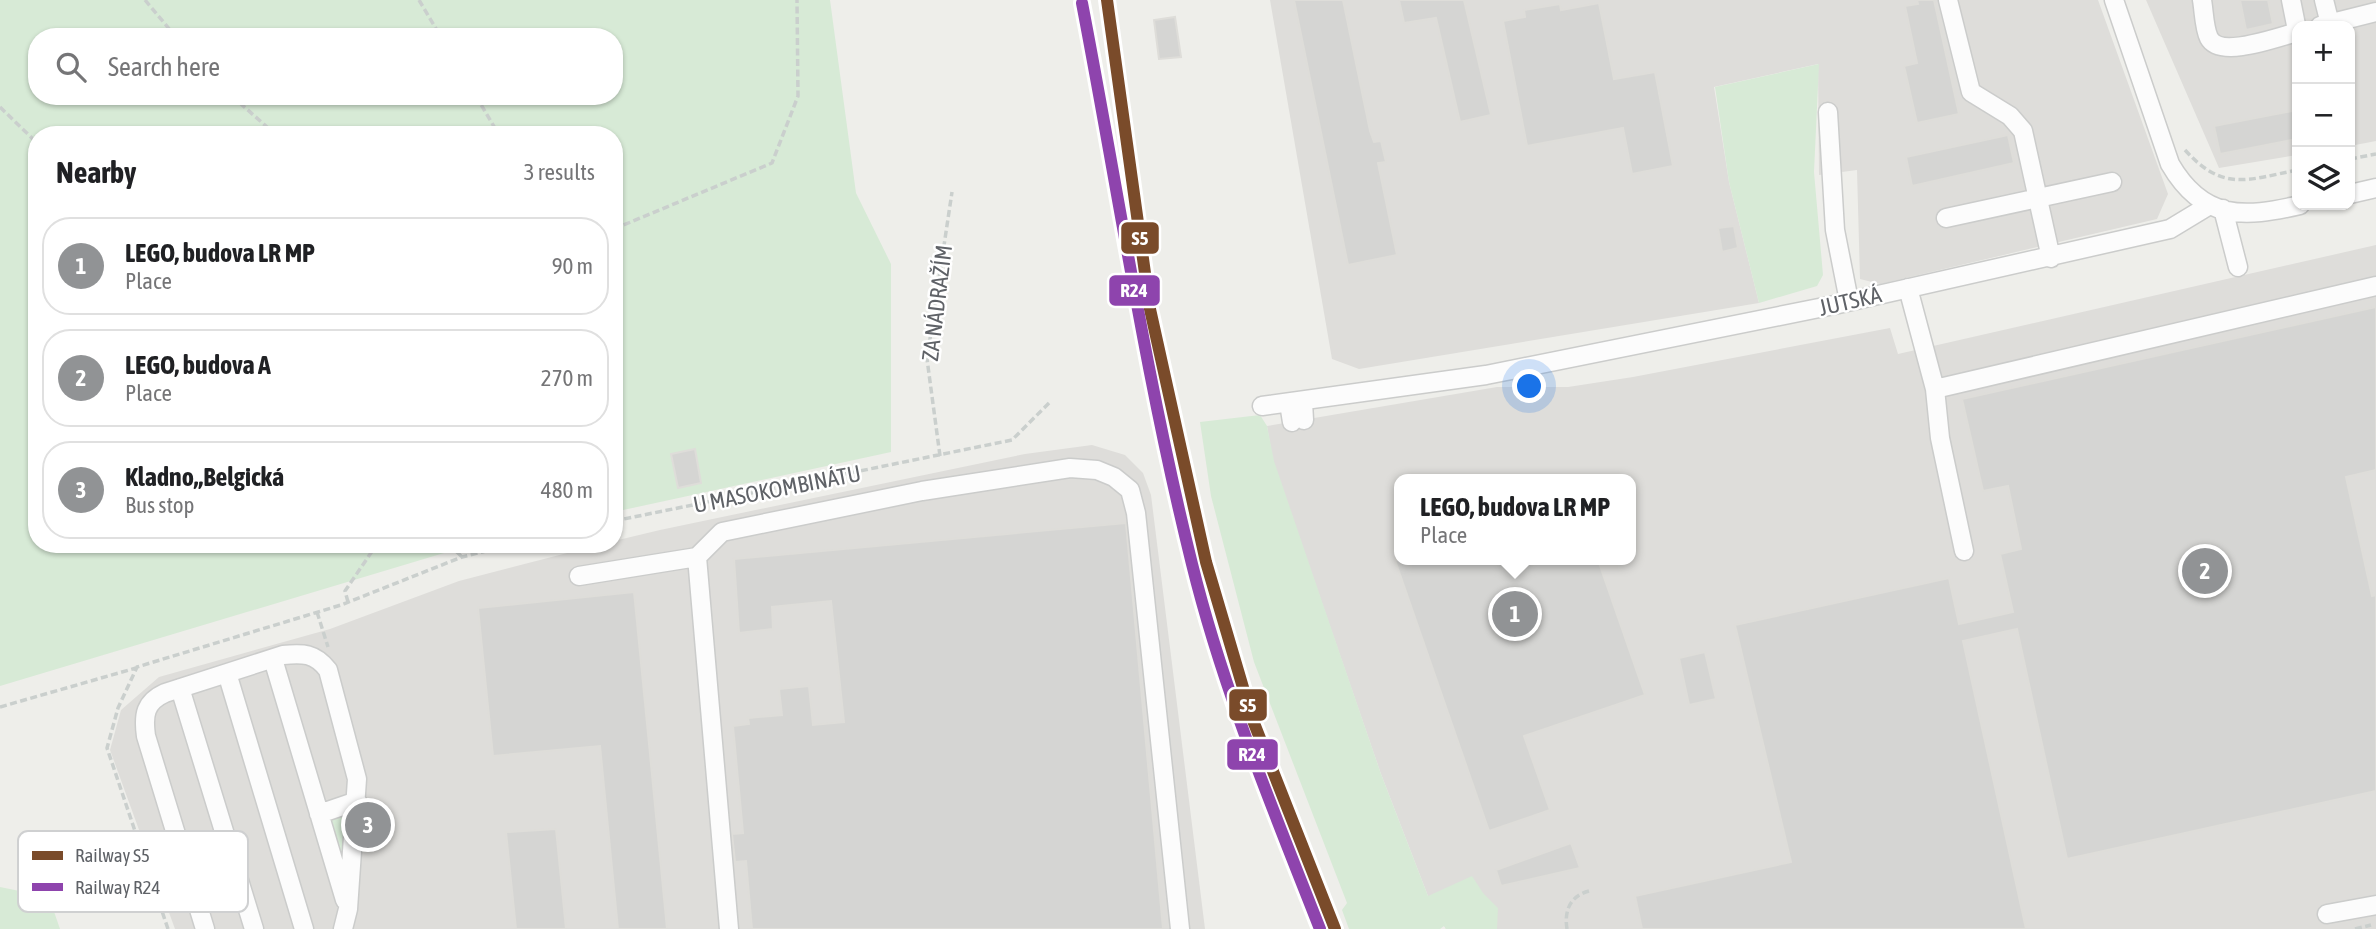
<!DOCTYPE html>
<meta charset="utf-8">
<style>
:root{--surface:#fff;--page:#f2f2f2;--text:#202124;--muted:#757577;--line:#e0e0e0;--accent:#919395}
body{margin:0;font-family:"Asap Condensed",sans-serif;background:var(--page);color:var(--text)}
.controls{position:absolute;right:21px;top:21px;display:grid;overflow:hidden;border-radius:14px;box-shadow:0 2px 5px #0004}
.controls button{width:63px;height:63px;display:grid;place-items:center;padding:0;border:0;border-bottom:2px solid var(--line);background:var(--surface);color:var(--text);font:35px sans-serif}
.you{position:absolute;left:1530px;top:387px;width:24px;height:24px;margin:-18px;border:5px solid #fff;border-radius:50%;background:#1a73e8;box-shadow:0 0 0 10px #1a73e833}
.badge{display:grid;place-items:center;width:46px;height:46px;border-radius:50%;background:var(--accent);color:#fff;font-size:23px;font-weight:700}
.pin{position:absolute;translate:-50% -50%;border:4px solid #fff;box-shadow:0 2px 7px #0006}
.popup{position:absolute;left:1394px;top:474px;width:242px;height:91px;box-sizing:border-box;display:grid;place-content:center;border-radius:14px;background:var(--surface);filter:drop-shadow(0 2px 5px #0005);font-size:23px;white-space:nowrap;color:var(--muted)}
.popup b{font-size:26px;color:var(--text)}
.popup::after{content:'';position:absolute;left:50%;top:100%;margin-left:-14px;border:14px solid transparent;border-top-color:var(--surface)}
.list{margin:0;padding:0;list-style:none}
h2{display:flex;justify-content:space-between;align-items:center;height:91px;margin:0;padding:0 28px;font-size:30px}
h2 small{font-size:23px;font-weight:400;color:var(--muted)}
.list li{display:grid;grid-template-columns:46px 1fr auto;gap:21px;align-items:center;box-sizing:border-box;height:98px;margin:0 14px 14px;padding:0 14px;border:2px solid var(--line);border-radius:28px}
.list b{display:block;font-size:26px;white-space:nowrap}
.list p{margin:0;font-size:23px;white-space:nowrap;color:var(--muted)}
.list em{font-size:23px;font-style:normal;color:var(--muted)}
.icon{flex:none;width:38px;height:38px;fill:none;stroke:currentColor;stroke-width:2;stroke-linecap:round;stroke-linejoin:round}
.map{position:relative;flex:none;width:2376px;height:929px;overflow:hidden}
.search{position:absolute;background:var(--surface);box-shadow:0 2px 5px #0004;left:28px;top:28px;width:595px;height:77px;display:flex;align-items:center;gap:18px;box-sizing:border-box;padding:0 24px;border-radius:28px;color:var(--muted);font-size:26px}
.panel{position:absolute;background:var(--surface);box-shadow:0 2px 5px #0004;left:28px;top:126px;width:595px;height:427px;border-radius:28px}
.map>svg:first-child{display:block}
.industrial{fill:#deddda;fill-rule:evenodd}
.green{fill:#d7ead6;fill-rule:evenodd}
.building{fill:#d5d5d3;stroke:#deddd9;stroke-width:2}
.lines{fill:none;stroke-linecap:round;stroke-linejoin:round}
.minor-casing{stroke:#cbcccb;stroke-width:21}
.path{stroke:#cacfcd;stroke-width:3.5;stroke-dasharray:7 3.5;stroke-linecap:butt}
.minor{stroke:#fcfcfc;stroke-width:18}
.rail-1-casing{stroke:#fff;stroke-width:18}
.rail-2-casing{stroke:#fff;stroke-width:18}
.rail-1{stroke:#7a4b2a;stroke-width:12}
.rail-2{stroke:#8e44ad;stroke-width:12}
.labels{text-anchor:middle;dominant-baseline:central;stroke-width:5;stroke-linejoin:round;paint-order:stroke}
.street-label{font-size:23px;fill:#5f6267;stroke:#fff}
.key{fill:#fff;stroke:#cfd0d1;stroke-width:2}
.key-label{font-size:19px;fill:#5f6267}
.line-badge{stroke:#fff;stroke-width:2.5}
.badge-label{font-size:19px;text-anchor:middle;font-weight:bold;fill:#fff}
</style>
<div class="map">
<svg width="2376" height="929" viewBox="0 0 2376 929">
<rect width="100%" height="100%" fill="#eeeeea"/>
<path class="industrial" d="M1270,0H2098L2168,194L2157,219L1880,284L1860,279L1857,170L1819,175L1818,64L1714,87L1729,182L1759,303L1359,369L1332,359Z
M2146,0H2376V141L2350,146V26H2297V155L2219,168Z
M2376,245V929H1446L1428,896L1381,774L1273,461L1267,426L1497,387H1568L1633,377L1890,328L1898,354ZM1400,479H1630V560H1400Z
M1092,445L1125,455L1143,473L1151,495L1205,929H175L110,750L121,710L159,677L330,629L459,581L602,544H614V541L660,530L1025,454Z"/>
<path class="green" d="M0,0H830L856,193L891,264V452L614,512V135H37V544H474L0,686ZM37,37H614V96H37Z
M1819,64L1814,172L1823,275L1817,286L1759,303L1729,182L1715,87Z
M1260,415L1267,426L1274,461L1381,774L1428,896L1472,876L1483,893L1498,908L1497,929H1446L1444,926L1440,929H1349L1342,910L1347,903L1254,662L1211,496L1200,422Z
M347,811L345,869L329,820Z
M0,887L49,897L60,929H0Z"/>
<path class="building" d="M1294,0H1343L1370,131L1374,142L1381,141L1386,162L1378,163L1397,255L1348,265Z
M1399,0H1464L1491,115L1460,122L1436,18L1404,23Z
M1917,0H1934L1959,114L1917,123L1904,66L1917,63L1905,6L1918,4Z
M2240,0H2268L2273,24L2246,30Z
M1599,3L1614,79L1655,72L1673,166L1632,174L1623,128L1527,146L1503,21L1525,17L1524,10L1560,4L1561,10Z
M1175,17L1181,57L1159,59L1154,20Z
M2297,110V139L2220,154L2214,126Z
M2008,135L2014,163L1912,186L1906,157Z
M1734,226L1738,248L1722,252L1718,228Z
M2376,307V470L2346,477L2372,596L2376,595V791L2067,859L2017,629L1963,641L2026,929H1642L1635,896L1791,862L1735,625L1949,578L1959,624L2013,612L2000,554L2021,549L2008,486L1983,491L1962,399Z
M695,449L701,483L678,488L671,454Z
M1126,523L1163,929H752L746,861L735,862L732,834L743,833L733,726L749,724L748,718L782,715L779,689L809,686L813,725L844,722L831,601L772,607L773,629L739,633L734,559Z
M1395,560H1598L1645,695L1524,736L1550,810L1489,831Z
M634,592L650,754L667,929H618L600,746L493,756L478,608Z
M1705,652L1716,699L1689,705L1679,658Z
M556,829L566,929H516L506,832Z
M1571,843L1580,868L1501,886L1496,870Z"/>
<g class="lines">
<g class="minor-casing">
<path id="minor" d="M1948,0L1971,92L2010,116L2023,131L2051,258
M2114,0L2170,164C2203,221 2244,218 2300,205
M2202,0C2204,11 2204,28 2209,38C2220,59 2278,37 2297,32
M2291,0L2297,30
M2324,0L2330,24
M2320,26L2376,12
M1828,112L1835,230L1849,301
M2350,194L2376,188
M2223,209L2238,267
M1946,218L2112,182
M1908,288L1935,389L2376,286
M1935,389L1940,438L1964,551
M1303,402L1304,420
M1289,403L1292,422
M1262,406L1486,375L1834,305L2170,229L2208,206
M697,557L722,532L922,491L1070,468L1097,470L1114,477L1130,490L1136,513L1180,929
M579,576L697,557L729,929
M273,659L345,900
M227,673L304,929
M180,688L254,929
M319,814L357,801
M2327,914L2376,905
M205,929L146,736C143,715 145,702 165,693L283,655C303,653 315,653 328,670L357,779L348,909L343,929"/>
</g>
<path class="path" d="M145,0L176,37
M419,0L441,37
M232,96L276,135
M476,96L499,135
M0,107L37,143
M2185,150C2223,192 2247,180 2297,170
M2350,159L2376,154
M614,229L772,163L798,96L797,0
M940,456L927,359L952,192
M614,521L1012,440L1051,401
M449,544L462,557
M348,602L345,591L377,544
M317,612L328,647
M0,707L136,668
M168,929L107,748L118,708L137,667L341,605L462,557L514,544
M1567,929C1564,911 1570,896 1589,891
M2355,929L2371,925"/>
<use href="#minor" class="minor"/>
<g class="rail-1-casing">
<path id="rail-1" d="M1107,0L1150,309L1206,562L1252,718L1335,929"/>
</g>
<g class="rail-2-casing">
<path id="rail-2" d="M1082,3C1118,190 1146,379 1192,564C1223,690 1273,809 1320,929"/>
</g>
<use href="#rail-1" class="rail-1"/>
<use href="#rail-2" class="rail-2"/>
</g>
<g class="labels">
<g class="street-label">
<text transform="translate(1850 301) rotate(-13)">JUTSKÁ</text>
<text transform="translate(937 303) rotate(-83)">ZA NÁDRAŽÍM</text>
<text transform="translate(777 489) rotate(-11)">U MASOKOMBINÁTU</text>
</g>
</g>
<rect x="18" y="831" width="230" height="81" rx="10" class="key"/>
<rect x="32" y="851" width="31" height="9" fill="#7a4b2a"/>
<rect x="32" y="883" width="31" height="8" fill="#8e44ad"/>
<g class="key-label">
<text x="75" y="862">Railway S5</text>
<text x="75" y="894">Railway R24</text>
</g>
<g class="line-badge">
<rect x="1120" y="221" width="40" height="34" rx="7" fill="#7a4b2a"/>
<rect x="1108" y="274" width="53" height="33" rx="7" fill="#8e44ad"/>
<rect x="1228" y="688" width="40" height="34" rx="7" fill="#7a4b2a"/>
<rect x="1226" y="738" width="53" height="33" rx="7" fill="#8e44ad"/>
</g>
<g class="badge-label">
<text x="1140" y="245">S5</text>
<text x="1134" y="297">R24</text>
<text x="1248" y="712">S5</text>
<text x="1252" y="761">R24</text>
</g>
</svg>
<div class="controls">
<button>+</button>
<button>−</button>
<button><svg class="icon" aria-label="layers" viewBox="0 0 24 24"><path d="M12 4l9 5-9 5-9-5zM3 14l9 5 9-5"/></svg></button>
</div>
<div class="you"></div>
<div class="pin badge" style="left:1515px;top:614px">1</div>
<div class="popup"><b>LEGO, budova LR MP</b>Place</div>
<div class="pin badge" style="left:2205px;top:571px">2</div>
<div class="pin badge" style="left:368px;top:825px">3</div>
<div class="search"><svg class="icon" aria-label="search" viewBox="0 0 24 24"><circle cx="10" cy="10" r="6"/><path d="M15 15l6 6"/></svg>Search here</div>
<section class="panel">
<h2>Nearby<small>3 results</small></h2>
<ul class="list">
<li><span class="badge">1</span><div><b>LEGO, budova LR MP</b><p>Place</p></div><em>90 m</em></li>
<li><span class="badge">2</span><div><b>LEGO, budova A</b><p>Place</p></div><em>270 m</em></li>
<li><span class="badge">3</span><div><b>Kladno,,Belgická</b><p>Bus stop</p></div><em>480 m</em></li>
</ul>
</section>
</div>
